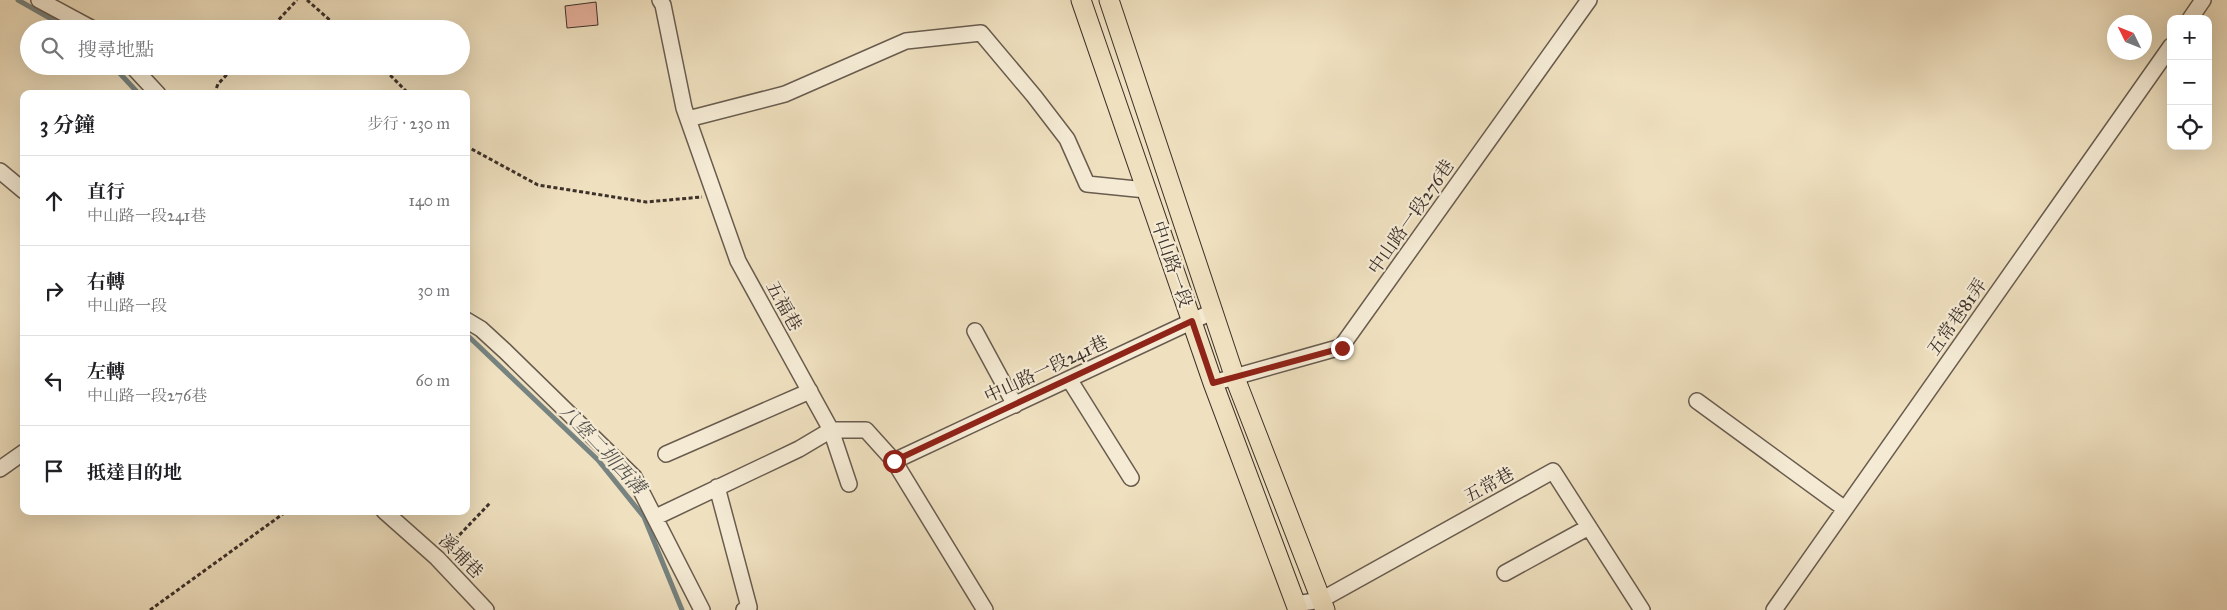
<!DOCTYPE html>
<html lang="zh-TW">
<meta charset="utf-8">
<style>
:root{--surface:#fff;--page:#f2f2f2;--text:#202124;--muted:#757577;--line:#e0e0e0}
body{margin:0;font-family:"IM FELL Great Primer","Noto Serif TC",serif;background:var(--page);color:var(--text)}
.controls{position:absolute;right:15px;top:15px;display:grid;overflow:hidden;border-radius:10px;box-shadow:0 5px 20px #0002}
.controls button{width:45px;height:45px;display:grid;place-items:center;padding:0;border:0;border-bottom:1px solid var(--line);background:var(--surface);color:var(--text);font:25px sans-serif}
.compass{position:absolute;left:2107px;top:15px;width:45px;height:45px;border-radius:50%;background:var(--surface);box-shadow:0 5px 20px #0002;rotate:313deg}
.stop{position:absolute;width:15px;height:15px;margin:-11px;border:4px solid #8f2418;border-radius:50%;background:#fff}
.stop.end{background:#8f2418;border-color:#fff;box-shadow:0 1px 5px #0008}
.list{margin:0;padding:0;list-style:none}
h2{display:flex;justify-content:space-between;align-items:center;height:65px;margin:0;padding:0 20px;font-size:21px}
h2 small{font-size:16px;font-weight:400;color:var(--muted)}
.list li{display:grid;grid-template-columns:32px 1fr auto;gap:15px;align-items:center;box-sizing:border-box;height:90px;padding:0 20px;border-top:1px solid var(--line)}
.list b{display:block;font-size:19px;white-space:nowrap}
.list p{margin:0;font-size:16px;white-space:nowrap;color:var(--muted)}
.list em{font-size:16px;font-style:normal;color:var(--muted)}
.icon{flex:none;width:28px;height:28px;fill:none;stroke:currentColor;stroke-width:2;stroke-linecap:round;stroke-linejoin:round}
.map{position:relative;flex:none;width:2227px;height:610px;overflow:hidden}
.search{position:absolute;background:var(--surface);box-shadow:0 5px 20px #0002;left:20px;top:20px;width:450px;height:55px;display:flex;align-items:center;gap:12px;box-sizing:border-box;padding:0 18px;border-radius:28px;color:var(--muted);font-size:19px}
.panel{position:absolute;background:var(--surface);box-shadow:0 5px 20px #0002;left:20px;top:90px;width:450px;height:425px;border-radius:10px}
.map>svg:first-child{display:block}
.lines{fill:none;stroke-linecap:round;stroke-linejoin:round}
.stream{stroke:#768380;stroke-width:5}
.building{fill:#e4af9a;stroke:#3c302a}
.minor-casing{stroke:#695c4f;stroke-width:18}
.major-casing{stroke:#3c302a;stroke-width:21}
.path{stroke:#3c302a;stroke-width:3;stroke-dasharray:4 2.5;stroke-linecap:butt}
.minor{stroke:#f5ebd5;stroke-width:15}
.major{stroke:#efe0bf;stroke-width:19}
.route{stroke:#8f2418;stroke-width:6}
.labels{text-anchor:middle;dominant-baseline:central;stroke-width:4.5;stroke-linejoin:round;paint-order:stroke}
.street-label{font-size:18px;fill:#3c302a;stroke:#f5ebd5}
.water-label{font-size:19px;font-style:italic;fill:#54534e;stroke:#f5ebd5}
</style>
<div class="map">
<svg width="2227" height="610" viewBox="0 0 2227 610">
<rect width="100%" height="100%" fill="#efe0bf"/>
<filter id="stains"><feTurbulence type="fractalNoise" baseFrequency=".004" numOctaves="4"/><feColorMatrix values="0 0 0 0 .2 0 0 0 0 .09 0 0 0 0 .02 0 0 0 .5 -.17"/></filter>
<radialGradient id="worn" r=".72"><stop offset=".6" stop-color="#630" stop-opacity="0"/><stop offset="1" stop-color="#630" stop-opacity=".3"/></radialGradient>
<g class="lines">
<path class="stream" d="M18,0L69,29
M113,66L139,94
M466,334L598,460L644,517L682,610"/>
</g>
<path class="building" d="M596,2L598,25L567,28L565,6Z"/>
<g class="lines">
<g class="minor-casing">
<path id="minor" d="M39,0L93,29
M660,0L663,5L684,108L738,261L831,430H866L894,461L985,610
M2190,19L2203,0
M132,66L158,94
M688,119L785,94L906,41L981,33L1034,96L1067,139L1087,184L1146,190
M0,171L24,191
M466,320L481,329L505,351L634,477L702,610
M975,331L1015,405
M1069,379L1131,478
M1213,383L1341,347L1589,0
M1697,401L1845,509
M666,454L810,391
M894,461L1214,311
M0,469L24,452
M717,487L749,607L744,610
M384,511L437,558L486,610
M656,517L799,449L831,430L849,484
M1505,573L1589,527
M1296,604L1321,600L1553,471L1642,610
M1774,610L2171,46"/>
</g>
<g class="major-casing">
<path id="major" d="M1081,0L1213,383L1298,610
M1109,0L1235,378L1325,610"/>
</g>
<path class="path" d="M307,0L340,29
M270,29L297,0
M381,66L409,94
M214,94L218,84L235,66
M466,146L538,185L646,202L702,197
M446,549L490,503
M150,610L287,511"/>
<use href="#minor" class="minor"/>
<use href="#major" class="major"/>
</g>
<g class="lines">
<path class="route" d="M894,461L1192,321L1213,383L1342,348"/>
</g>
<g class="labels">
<g class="street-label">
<text transform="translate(1411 217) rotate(-55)">中山路一段276巷</text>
<text transform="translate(1172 264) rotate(71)">中山路一段</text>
<text transform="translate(784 306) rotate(61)">五福巷</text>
<text transform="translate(1957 317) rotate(-55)">五常巷81弄</text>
<text transform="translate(1046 369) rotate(-25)">中山路一段241巷</text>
<text transform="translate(1489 485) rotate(-29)">五常巷</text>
<text transform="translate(461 556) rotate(45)">溪埔巷</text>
</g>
<g class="water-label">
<text transform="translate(603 449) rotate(47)">八堡二圳西溝</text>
</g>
</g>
<rect width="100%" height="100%" filter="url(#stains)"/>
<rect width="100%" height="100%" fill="url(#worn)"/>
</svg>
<div class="controls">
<button>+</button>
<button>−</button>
<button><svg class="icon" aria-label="locate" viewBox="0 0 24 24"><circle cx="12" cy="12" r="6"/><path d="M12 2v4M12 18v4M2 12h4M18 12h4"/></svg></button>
</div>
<svg class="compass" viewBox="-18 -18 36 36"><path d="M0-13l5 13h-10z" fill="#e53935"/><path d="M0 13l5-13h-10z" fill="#757577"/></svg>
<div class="stop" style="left:894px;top:461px"></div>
<div class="stop end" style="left:1342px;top:348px"></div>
<div class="search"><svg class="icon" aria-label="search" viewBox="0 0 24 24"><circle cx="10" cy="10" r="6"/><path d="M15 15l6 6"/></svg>搜尋地點</div>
<section class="panel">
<h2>3 分鐘<small>步行 · 230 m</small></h2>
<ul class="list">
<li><svg class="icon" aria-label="ahead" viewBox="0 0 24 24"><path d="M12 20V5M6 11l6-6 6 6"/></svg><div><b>直行</b><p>中山路一段241巷</p></div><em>140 m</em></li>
<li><svg class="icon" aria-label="right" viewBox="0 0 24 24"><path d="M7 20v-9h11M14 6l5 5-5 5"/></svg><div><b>右轉</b><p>中山路一段</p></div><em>30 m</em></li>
<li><svg class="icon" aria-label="left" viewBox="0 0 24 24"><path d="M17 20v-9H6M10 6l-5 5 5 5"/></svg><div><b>左轉</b><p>中山路一段276巷</p></div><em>60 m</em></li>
<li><svg class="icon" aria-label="arrive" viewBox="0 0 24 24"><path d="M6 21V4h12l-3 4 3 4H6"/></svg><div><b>抵達目的地</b></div></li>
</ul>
</section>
</div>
